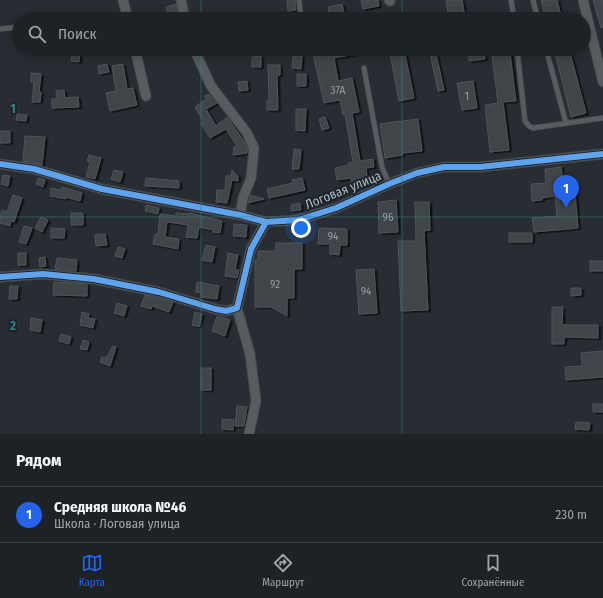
<!DOCTYPE html>
<html lang="ru">
<meta charset="utf-8">
<style>
:root{--surface:#1d2226;--page:#252a2e;--text:#f1f3f6;--muted:#a0a4a7;--line:#3b3f43;--accent:#2563eb}
body{margin:0;font-family:"Fira Sans Condensed",sans-serif;background:var(--page);color:var(--text)}
.you{position:absolute;left:301px;top:228px;width:14px;height:14px;margin:-10px;border:3px solid #fff;border-radius:50%;background:#1a73e8;box-shadow:0 0 0 6px #1a73e833}
.badge{display:grid;place-items:center;width:26px;height:26px;border-radius:50%;background:var(--accent);color:#fff;font-size:13px;font-weight:700}
.pin{position:absolute;translate:-50% -33px;filter:drop-shadow(0 1px 2px #0008)}
.pin::after{content:'';position:absolute;top:21px;width:14px;height:12px;background:inherit;clip-path:polygon(0 0,100% 0,50% 100%)}
.list{margin:0;padding:0;list-style:none}
h2{display:flex;justify-content:space-between;align-items:center;height:52px;margin:0;padding:0 16px;font-size:17px}
h2 small{font-size:13px;font-weight:400;color:var(--muted)}
.list li{display:grid;grid-template-columns:26px 1fr auto;gap:12px;align-items:center;box-sizing:border-box;height:56px;padding:0 16px;border-top:1px solid var(--line)}
.list b{display:block;font-size:15px;white-space:nowrap}
.list p{margin:0;font-size:13px;white-space:nowrap;color:var(--muted)}
.list em{font-size:13px;font-style:normal;color:var(--muted)}
.icon{flex:none;width:22px;height:22px;fill:none;stroke:currentColor;stroke-width:2;stroke-linecap:round;stroke-linejoin:round}
.map{position:relative;flex:none;width:603px;height:434px;overflow:hidden}
.search{position:absolute;background:var(--surface);box-shadow:0 2px 10px #0003;left:12px;right:12px;top:12px;height:44px;display:flex;align-items:center;gap:10px;box-sizing:border-box;padding:0 14px;border-radius:22px;color:var(--muted);font-size:15px}
.sheet{height:108px;background:var(--surface)}
nav{display:flex;justify-content:space-around;align-items:center;box-sizing:border-box;height:56px;border-top:1px solid var(--line);background:var(--surface);font-size:11px;color:var(--muted)}
nav a{display:grid;justify-items:center;gap:2px}
nav .on{color:var(--accent)}
.map>svg:first-child{display:block}
.building{fill:#3f4449;stroke:#4f545a;filter:url(#shadow)}
.lines{fill:none;stroke-linecap:round;stroke-linejoin:round}
.service-casing{stroke:#45494d;stroke-width:6}
.minor-casing{stroke:#45494d;stroke-width:11}
.service{stroke:#575c60;stroke-width:4.5}
.minor{stroke:#575c60;stroke-width:9}
.cycleway-casing{stroke:#1c242c;stroke-width:8}
.cycleway{stroke:#60a3ed;stroke-width:6}
.grid{fill:none;stroke:#2f847f;stroke-width:1;stroke-opacity:0.55}
.labels{text-anchor:middle;dominant-baseline:central;stroke-width:4;stroke-linejoin:round;paint-order:stroke}
.number-label{font-size:11px;fill:#949ca4}
.street-label{font-size:13px;fill:#b1bac3;stroke:#1c242c}
.grid-label{font-size:13px;text-anchor:middle;font-weight:bold;fill:#2f847f;stroke:#1c242c;stroke-width:4;stroke-linejoin:round;paint-order:stroke}
</style>
<div class="map">
<svg width="603" height="434" viewBox="0 0 603 434">
<defs>
<filter id="shadow"><feDropShadow dx="2.5" dy="1.5" stdDeviation="0" flood-color="#0009"/></filter>
</defs>
<rect width="100%" height="100%" fill="#272d32"/>
<path class="building" d="M287,0H295L296,10L288,11Z
M361,0H378L379,6L363,9Z
M446,0H462L465,17L449,19Z
M541,0H557L562,19H546Z
M593,0H603V27L601,28Z
M176,4L178,13L169,16L166,7Z
M342,4L344,12L335,14L336,19H330L328,7Z
M312,49H366V52L334,58L338,81L352,78L359,112L352,113L360,161L373,159L374,167L366,168L368,184L352,187L351,178L337,180L335,168L349,165L348,163L353,162L345,114L343,115L340,100L324,103Z
M389,49H404L414,98L399,101Z
M429,49H435L444,90L438,91Z
M468,49H484L485,59L469,61Z
M554,49H569L586,113L571,117Z
M72,52L80,53L79,62L71,61Z
M510,53L516,101L503,102L509,150L490,152L485,105L498,103L492,55Z
M261,56V67H252V57Z
M293,56H302L301,69L292,68Z
M107,64L109,72L99,74L98,66Z
M123,64L127,89L133,88L137,105L110,111L106,93L116,91L112,66Z
M268,65H280V75H277L278,110H267V101H269Z
M31,73L41,74L39,92H41L40,102H32L34,82H31Z
M297,74H306V86H297Z
M247,81L248,90L239,91L238,82Z
M473,81L477,108L462,110L457,83Z
M64,90L65,98L78,97L79,107L52,108V99H57L56,91Z
M209,94L217,103L206,109L216,126L227,117L246,144L248,149L247,153L233,155L234,147L237,146L226,129L210,138L201,123L203,121L195,107L206,99L204,96Z
M296,109H306L305,131L296,130Z
M17,114L27,115L26,121L16,120Z
M325,117L329,128L322,130L319,119Z
M418,119L422,151L402,153L403,155L385,158L380,124Z
M0,131H10V143H0Z
M25,136L45,137L42,165L23,161Z
M294,149L301,150L299,169H292Z
M89,155L101,158L95,179L86,177L90,162L87,161Z
M561,167L563,181L574,180L578,228L534,232L532,218L557,216L555,196L542,198V200L532,201L531,184L546,183L545,169Z
M114,170L123,172L120,182L111,179Z
M232,170L238,176V181L232,180L227,203L216,202L217,190H225L226,176H231Z
M3,175L10,176L8,186L1,184Z
M38,178L45,180L43,187L36,184Z
M146,178L179,181V188L145,186Z
M302,178L305,190L269,198L267,189L293,183L292,180Z
M62,187L82,193L80,201L66,197V199L50,196L51,188L62,190Z
M13,195L22,198L14,222L11,221L10,226L0,223V218L2,210L7,212Z
M251,195L264,199L248,203Z
M396,200L398,232L379,233L378,202Z
M415,202H429L430,230L424,231L428,310L401,311L398,241H416Z
M300,203L301,210L291,211V205Z
M146,205L159,208L158,214L145,211Z
M71,213H83V225H71Z
M176,213L189,214V213L222,221L220,233L213,232V230L199,227L197,238L186,237L188,225L167,222L165,237L179,239L178,249L153,244L155,234H158L160,214L176,216Z
M41,217L48,220L42,232L35,228Z
M234,224L247,225L246,237L233,236Z
M24,226L32,228L26,244L19,242Z
M51,228L65,229L64,238H51Z
M319,228L347,229V245H340L339,255L330,254V244H318Z
M509,233H532V242H509Z
M105,234L107,245L96,246L95,235Z
M276,243H302V269H294V298H287V316L271,307H255V260H258V251H276Z
M206,245L215,247L212,262L202,260Z
M118,247L125,249L122,258L115,256Z
M18,253H26V265H18Z
M228,253L238,255L235,270H239L237,278L225,276Z
M45,257L46,266L40,267L39,258Z
M57,258L77,260L76,271L55,269Z
M590,261H603V271H590Z
M374,269L377,313L359,314L356,270Z
M54,282L87,284V296L53,295Z
M197,282L219,286L217,299L201,297V293L196,292Z
M10,286H18L17,299H9Z
M571,288H581V295L571,296Z
M145,295L173,302L169,312L152,306L151,309L141,306Z
M117,303L127,306L124,316L114,313Z
M552,307H563L562,325H598V338L564,337V344H552Z
M82,312L89,314L88,318L95,319L93,328L80,325Z
M195,312L202,314L199,327L192,325Z
M217,316L230,320L225,336L212,331Z
M31,318L42,320L40,332L30,330Z
M61,334L71,337L69,344L59,341Z
M83,340L89,342L87,350L80,349Z
M113,346L116,347L110,366L100,362L102,357L106,358Z
M603,351V377L566,380L565,367L582,366L581,353Z
M201,368H211V390H201Z
M593,404H603V412H593Z
M237,406L247,407L244,426H235Z
M222,419L234,420L233,430L222,429Z
M576,422L590,423L589,430L575,429Z"/>
<g class="lines">
<g class="service-casing">
<path id="service" d="M299,0L301,19
M511,0L514,19
M533,0L538,19
M89,19L127,15
M0,29L19,27
M517,49L525,121L529,126L533,128L603,118
M546,49L566,123
M364,68L382,167L389,184"/>
</g>
<g class="minor-casing">
<path id="minor" d="M123,0L128,19
M181,0L185,19
M389,0L390,1
M583,0L603,82
M135,49L146,96
M194,49L211,86L247,133L254,148L251,178L243,198L240,215
M0,164L34,169L102,189L240,215L266,222L298,220L336,208L389,184L417,173L444,167H480L603,154
M0,277L43,274L94,279L159,292L215,309L226,311L237,308L251,249L266,222
M237,308L250,354L256,401L249,434"/>
</g>
<use href="#service" class="service"/>
<use href="#minor" class="minor"/>
<g class="cycleway-casing">
<path id="cycleway" d="M0,164L34,169L102,189L240,215L266,222L298,220L336,208L389,184L417,173L444,167H480L603,154
M0,277L43,274L94,279L159,292L215,309L226,311L237,308L251,249L266,222"/>
</g>
<use href="#cycleway" class="cycleway"/>
</g>
<path class="grid" d="M201,0V19M402,0V19M201,49V434M402,49V434M0,217H603"/>
<g class="labels">
<g class="number-label">
<text x="338" y="90">37А</text>
<text x="467" y="96">1</text>
<text x="388" y="217">96</text>
<text x="333" y="236">94</text>
<text x="275" y="284">92</text>
<text x="366" y="291">94</text>
</g>
<g class="street-label">
<text transform="translate(343 190) rotate(-22)">Логовая улица</text>
</g>
</g>
<g class="grid-label">
<text x="13" y="113">1</text>
<text x="13" y="330">2</text>
</g>
</svg>
<div class="you"></div>
<div class="pin badge" style="left:566px;top:208px">1</div>
<div class="search"><svg class="icon" aria-label="search" viewBox="0 0 24 24"><circle cx="10" cy="10" r="6"/><path d="M15 15l6 6"/></svg>Поиск</div>
</div>
<section class="sheet">
<h2>Рядом<small></small></h2>
<ul class="list">
<li><span class="badge">1</span><div><b>Средняя школа №46</b><p>Школа · Логовая улица</p></div><em>230 m</em></li>
</ul>
</section>
<nav>
<a class="on"><svg class="icon" aria-label="map" viewBox="0 0 24 24"><path d="M3 6l6-2 6 2 6-2v14l-6 2-6-2-6 2zM9 4v14M15 6v14"/></svg>Карта</a>
<a><svg class="icon" aria-label="directions" viewBox="0 0 24 24"><path d="M12 3l9 9-9 9-9-9zM9 14v-3h6M13 9l2 2-2 2"/></svg>Маршрут</a>
<a><svg class="icon" aria-label="saved" viewBox="0 0 24 24"><path d="M7 4h10v16l-5-4-5 4z"/></svg>Сохранённые</a>
</nav>
